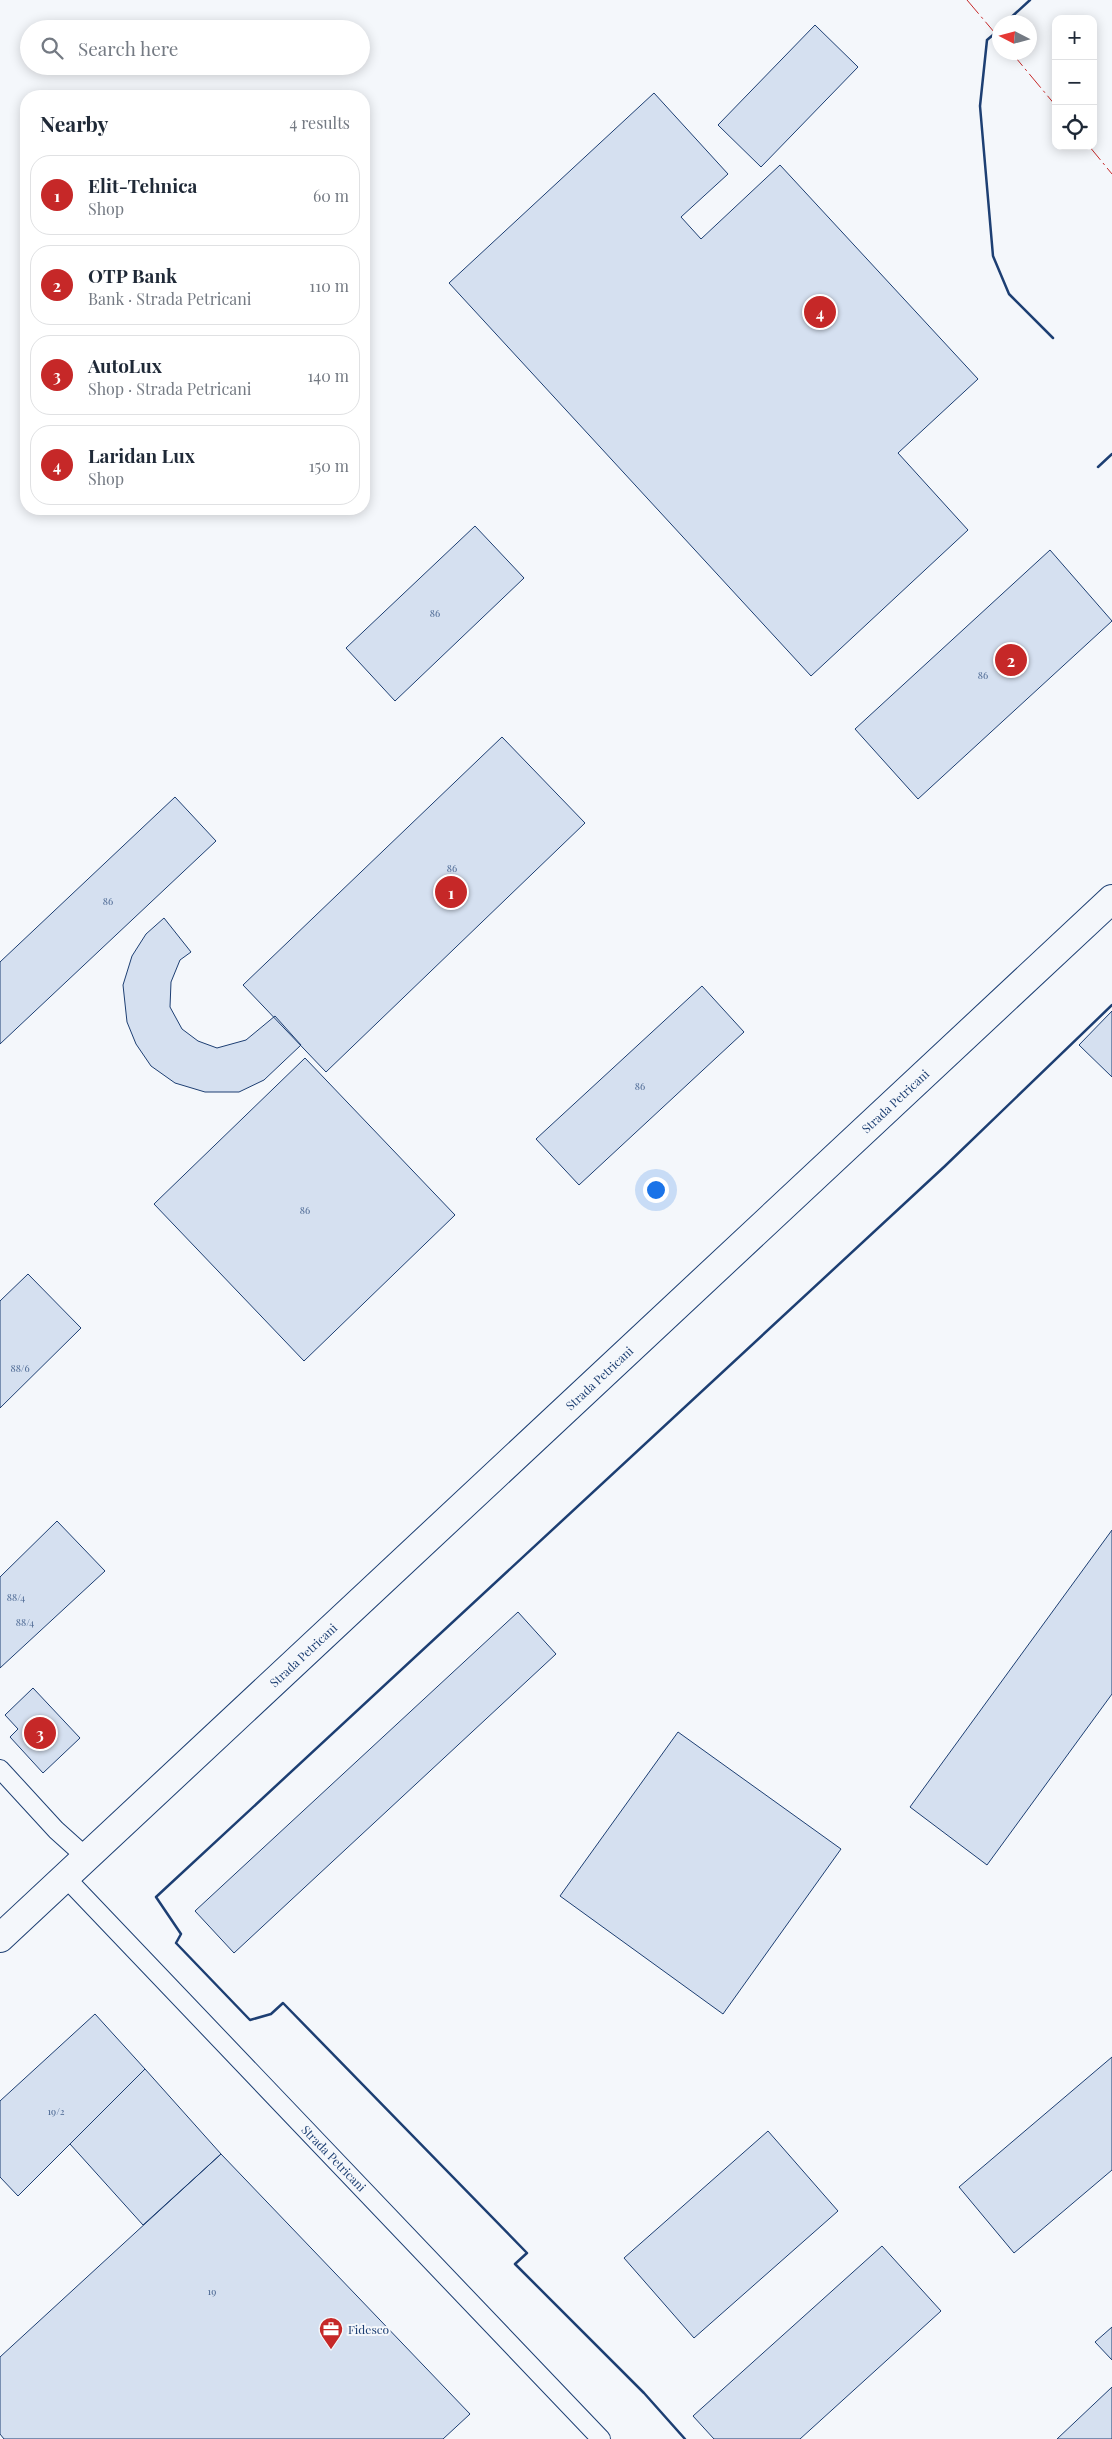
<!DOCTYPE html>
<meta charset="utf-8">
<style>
:root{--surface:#fff;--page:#f6f6f7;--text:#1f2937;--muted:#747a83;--line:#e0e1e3;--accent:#c62828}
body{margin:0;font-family:"Playfair Display",serif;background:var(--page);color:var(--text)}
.controls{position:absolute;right:15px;top:15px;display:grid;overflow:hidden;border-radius:10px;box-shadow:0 2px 12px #0003}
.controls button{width:45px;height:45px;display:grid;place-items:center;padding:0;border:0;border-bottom:1px solid var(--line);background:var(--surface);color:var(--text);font:25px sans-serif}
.compass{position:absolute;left:992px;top:15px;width:45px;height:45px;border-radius:50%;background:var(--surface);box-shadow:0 2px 12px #0003;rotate:276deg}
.you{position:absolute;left:655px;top:1189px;width:18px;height:18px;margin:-12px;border:4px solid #fff;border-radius:50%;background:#1a73e8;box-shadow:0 0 0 8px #1a73e833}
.badge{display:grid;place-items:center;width:32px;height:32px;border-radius:50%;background:var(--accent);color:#fff;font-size:16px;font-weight:700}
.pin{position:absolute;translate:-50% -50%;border:2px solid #fff;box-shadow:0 1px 5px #0006}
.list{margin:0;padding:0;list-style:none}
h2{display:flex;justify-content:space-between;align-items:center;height:65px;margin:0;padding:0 20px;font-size:21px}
h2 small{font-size:16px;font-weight:400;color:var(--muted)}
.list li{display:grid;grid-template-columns:32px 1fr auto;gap:15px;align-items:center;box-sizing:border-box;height:80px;margin:0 10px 10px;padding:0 10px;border:1px solid var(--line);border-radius:20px}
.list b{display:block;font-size:19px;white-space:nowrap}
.list p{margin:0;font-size:16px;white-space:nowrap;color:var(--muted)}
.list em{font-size:16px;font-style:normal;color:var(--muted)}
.icon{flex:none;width:28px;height:28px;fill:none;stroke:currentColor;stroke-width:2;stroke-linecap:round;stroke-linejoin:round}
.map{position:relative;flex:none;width:1112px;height:2439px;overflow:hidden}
.search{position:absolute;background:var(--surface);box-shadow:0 2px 12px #0003;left:20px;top:20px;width:350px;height:55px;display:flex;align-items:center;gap:12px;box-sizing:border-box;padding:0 18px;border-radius:28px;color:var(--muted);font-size:19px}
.panel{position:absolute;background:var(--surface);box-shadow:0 2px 12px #0003;left:20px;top:90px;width:350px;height:425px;border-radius:20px}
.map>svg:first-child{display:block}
.building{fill:#d5e0f0;stroke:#1d3f73}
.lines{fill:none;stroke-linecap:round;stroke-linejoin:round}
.lane-casing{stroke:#1d3f73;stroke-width:20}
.primary-casing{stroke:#1d3f73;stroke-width:30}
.lane{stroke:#f4f7fb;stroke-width:18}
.primary{stroke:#f4f7fb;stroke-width:28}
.wall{stroke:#1d3f73;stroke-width:2.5}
.power{stroke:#c62828;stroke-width:1;stroke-dasharray:18 4 2.5 4;stroke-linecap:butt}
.labels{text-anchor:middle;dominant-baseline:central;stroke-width:4;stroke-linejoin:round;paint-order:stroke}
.number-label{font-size:10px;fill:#4b6792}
.street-label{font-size:12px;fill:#1d3f73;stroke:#f4f7fb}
.poi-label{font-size:12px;fill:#1d3f73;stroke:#f4f7fb;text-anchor:start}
</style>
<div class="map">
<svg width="1112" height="2439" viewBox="0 0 1112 2439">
<rect width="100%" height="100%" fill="#f4f7fb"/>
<path class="building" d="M815,25L858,67L761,167L718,125Z
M654,93L728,174L681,217L701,239L780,165L978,379L898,453L968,530L811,676L449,283Z
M475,526L524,578L395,701L346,648Z
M1050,550L1112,621L918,799L855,729Z
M502,737L585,823L326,1072L243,985Z
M175,797L216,841L0,1044V962Z
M164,918L191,952L180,960L171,982L170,1007L182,1029L198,1041L217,1048L246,1040L275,1016L301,1045L264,1080L239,1092H205L175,1083L151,1066L136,1044L127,1022L123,985L132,956L146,934Z
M702,986L744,1032L579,1185L536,1139Z
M1112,1011V1077L1079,1045Z
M305,1058L455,1215L304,1361L154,1204Z
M28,1274L81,1328L0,1408V1301Z
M57,1521L105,1571L0,1668V1577Z
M1112,1530V1694L987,1865L910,1807Z
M518,1612L556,1654L234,1953L195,1911Z
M33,1688L80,1738L43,1773L10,1737L18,1729L5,1715Z
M678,1732L841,1849L723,2014L560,1896Z
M95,2014L145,2069L18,2196L0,2177V2101Z
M1112,2057V2170L1014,2253L959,2187Z
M145,2069L221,2154L143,2225L70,2144Z
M768,2131L838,2211L694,2338L624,2258Z
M221,2154L470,2414L443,2439H4L0,2434V2357Z
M882,2246L941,2311L800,2439H714L693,2416Z
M1112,2327V2360L1095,2342Z
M1112,2387V2439H1057Z"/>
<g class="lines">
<g class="lane-casing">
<path id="lane" d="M0,1769L56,1830L86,1857
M66,1878L601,2439"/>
</g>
<g class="primary-casing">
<path id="primary" d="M0,1938L1112,899"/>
</g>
<use href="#lane" class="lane"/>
<use href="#primary" class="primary"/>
<path class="wall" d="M1006,22L1030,0
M1000,29L987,40L980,106L993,256L1009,294L1053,338
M1098,467L1112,454
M685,2439L644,2393L515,2264L527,2253L283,2003L271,2014L250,2020L176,1943L181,1934L156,1897L945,1166L1112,1005"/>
<path class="power" d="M967,0L1000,39
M1011,52L1056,106
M1089,146L1112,174"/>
</g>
<defs>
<g id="office-pin" transform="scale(1.25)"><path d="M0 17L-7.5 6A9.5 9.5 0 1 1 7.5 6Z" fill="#c62828" stroke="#f4f7fb"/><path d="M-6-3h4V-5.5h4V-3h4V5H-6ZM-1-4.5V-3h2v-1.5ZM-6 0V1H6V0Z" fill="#fff"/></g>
</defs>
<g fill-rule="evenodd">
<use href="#office-pin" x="331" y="2329"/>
</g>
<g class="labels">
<g class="number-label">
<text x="435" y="613">86</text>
<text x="983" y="675">86</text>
<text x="452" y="868">86</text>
<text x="108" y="901">86</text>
<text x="640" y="1086">86</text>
<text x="305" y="1210">86</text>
<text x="20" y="1368">88/6</text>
<text x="16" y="1597">88/4</text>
<text x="25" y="1622">88/4</text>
<text x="56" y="2111">19/2</text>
<text x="212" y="2291">19</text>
</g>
<g class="street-label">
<text transform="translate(895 1101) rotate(-43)">Strada Petricani</text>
<text transform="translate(599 1378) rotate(-43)">Strada Petricani</text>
<text transform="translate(303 1655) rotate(-43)">Strada Petricani</text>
<text transform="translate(334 2158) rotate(46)">Strada Petricani</text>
</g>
<g class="poi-label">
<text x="348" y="2329">Fidesco</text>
</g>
</g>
</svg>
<div class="controls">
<button>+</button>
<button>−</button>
<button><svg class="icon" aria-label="locate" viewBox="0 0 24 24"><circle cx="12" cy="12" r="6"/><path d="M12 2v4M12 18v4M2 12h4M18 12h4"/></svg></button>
</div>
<svg class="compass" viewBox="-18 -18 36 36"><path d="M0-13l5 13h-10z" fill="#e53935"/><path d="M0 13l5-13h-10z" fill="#747a83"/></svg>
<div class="you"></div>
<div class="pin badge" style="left:451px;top:892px">1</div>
<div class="pin badge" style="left:1011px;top:660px">2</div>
<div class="pin badge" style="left:40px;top:1733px">3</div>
<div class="pin badge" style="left:820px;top:312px">4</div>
<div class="search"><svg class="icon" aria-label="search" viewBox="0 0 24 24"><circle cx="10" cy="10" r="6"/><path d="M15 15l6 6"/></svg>Search here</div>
<section class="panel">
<h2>Nearby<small>4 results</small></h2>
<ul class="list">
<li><span class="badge">1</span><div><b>Elit-Tehnica</b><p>Shop</p></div><em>60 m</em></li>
<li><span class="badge">2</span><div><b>OTP Bank</b><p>Bank · Strada Petricani</p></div><em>110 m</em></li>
<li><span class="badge">3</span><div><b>AutoLux</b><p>Shop · Strada Petricani</p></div><em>140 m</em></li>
<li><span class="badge">4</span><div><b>Laridan Lux</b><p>Shop</p></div><em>150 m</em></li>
</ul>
</section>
</div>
